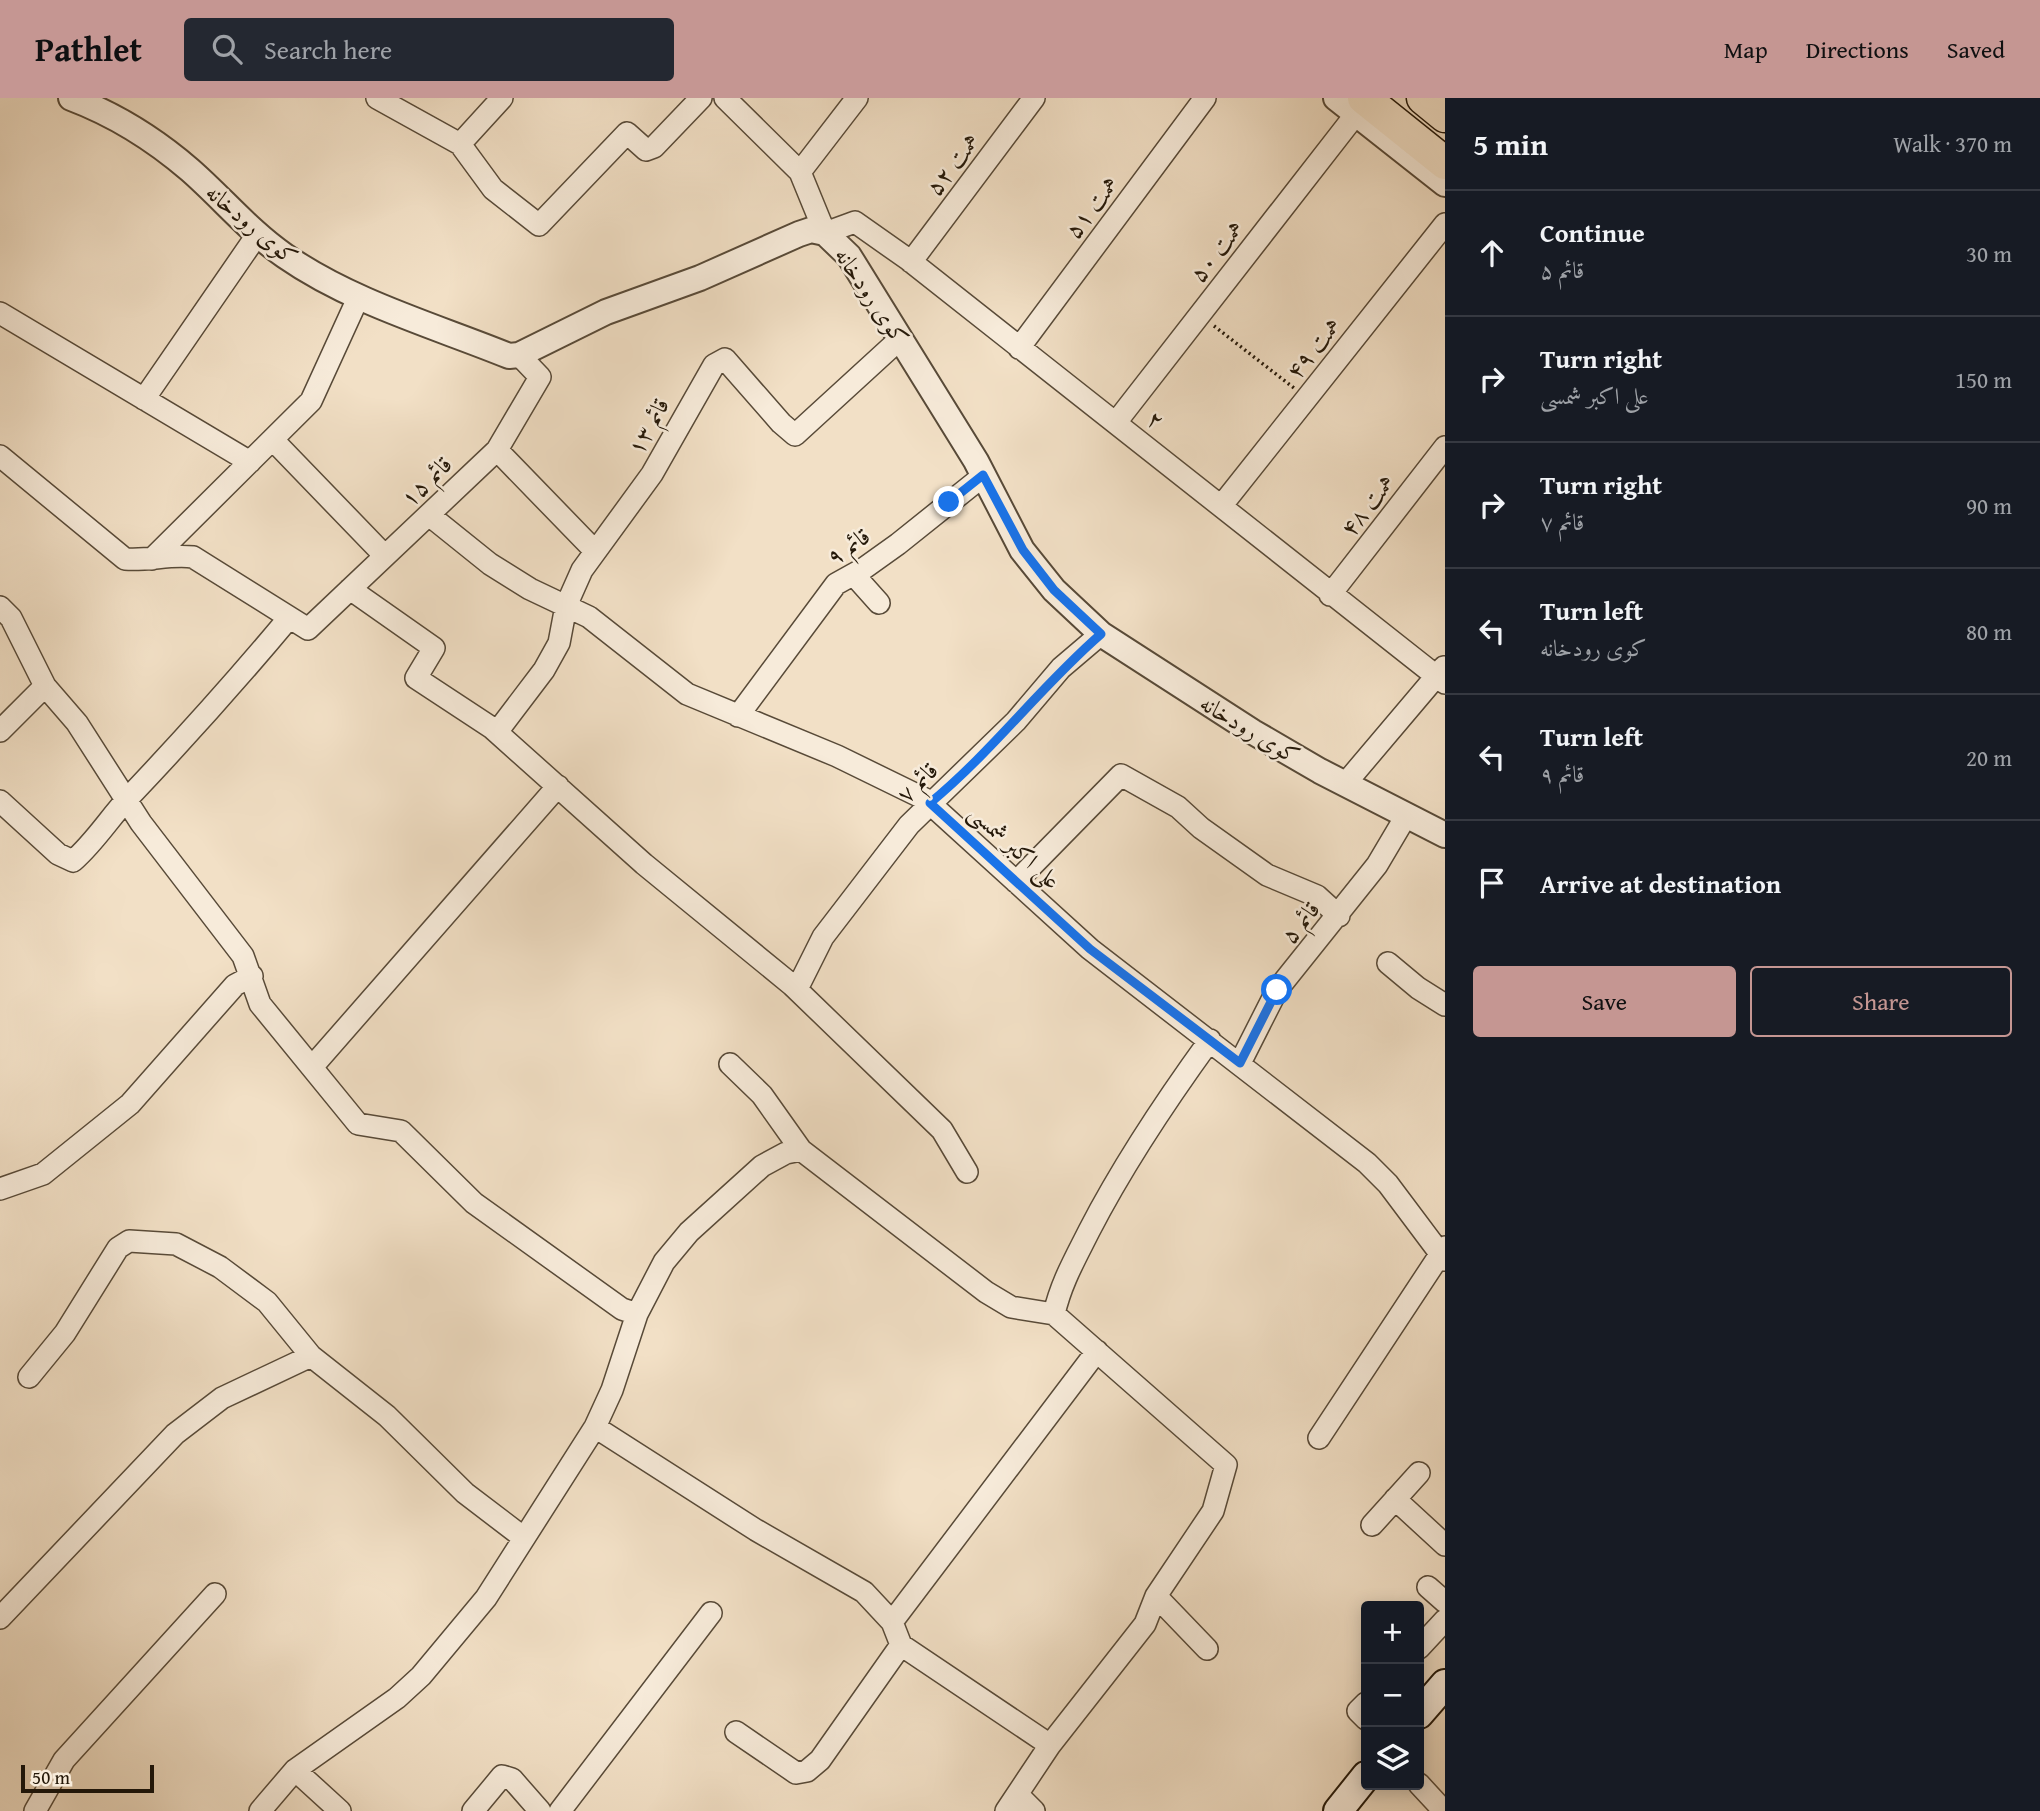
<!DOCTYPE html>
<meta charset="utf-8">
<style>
:root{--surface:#171b24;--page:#242831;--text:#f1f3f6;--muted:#9ea1a6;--line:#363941;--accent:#c59692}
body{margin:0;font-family:"Gentium Book Plus",Amiri,serif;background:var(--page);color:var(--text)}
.controls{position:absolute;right:21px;bottom:21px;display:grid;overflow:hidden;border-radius:7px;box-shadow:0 4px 18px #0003}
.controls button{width:63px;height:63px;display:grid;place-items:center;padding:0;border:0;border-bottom:2px solid var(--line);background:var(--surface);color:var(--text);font:35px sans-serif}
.scale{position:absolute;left:21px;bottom:18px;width:133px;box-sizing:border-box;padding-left:7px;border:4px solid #241809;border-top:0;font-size:19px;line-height:24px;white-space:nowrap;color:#241809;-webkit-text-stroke:5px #f7ebda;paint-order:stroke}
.stop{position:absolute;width:21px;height:21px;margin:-16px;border:5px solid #1a73e8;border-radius:50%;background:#fff}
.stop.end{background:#1a73e8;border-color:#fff;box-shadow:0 2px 7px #0008}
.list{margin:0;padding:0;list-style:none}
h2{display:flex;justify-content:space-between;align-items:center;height:91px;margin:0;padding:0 28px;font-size:30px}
h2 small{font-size:23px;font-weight:400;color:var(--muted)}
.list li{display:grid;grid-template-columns:46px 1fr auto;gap:21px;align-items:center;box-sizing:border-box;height:126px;padding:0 28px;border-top:2px solid var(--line)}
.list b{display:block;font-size:26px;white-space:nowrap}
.list p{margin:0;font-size:23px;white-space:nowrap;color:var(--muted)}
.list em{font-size:23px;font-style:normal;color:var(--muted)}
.actions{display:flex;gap:14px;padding:21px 28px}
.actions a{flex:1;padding:16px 0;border:2px solid var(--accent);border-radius:7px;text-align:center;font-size:24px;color:var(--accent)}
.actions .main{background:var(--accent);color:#111}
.icon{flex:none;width:38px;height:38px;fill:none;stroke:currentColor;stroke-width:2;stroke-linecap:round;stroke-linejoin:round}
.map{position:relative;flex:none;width:1445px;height:1713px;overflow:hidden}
header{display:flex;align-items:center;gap:42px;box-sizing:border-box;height:98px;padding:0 35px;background:var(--accent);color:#111}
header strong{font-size:33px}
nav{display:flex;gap:38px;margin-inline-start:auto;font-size:24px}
.search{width:490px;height:63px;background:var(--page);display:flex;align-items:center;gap:18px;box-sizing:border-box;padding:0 24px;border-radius:7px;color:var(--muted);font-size:26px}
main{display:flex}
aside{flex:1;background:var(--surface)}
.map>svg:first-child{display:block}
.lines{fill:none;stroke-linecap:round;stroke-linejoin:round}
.minor-casing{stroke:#584a38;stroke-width:24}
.tertiary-casing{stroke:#584a38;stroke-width:28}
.secondary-casing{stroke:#241809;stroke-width:32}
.primary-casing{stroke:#241809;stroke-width:35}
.path{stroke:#241809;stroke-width:3.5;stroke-dasharray:2 3.5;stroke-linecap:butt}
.minor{stroke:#f7ebda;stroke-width:21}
.tertiary{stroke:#f7ebda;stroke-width:24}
.secondary{stroke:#f7ebda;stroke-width:28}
.primary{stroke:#f2e0c6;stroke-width:32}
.route{stroke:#1a73e8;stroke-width:9}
.labels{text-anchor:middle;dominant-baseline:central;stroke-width:5;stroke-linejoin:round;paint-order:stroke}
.street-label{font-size:24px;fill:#241809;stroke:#f7ebda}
</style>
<header>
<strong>Pathlet</strong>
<div class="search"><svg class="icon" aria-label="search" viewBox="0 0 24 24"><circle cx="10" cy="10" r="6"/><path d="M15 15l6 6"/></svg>Search here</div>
<nav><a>Map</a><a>Directions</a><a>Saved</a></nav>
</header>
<main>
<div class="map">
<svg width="1445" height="1713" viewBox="0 0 1445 1713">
<rect width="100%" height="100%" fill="#f2e0c6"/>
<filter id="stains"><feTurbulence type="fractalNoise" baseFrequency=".00286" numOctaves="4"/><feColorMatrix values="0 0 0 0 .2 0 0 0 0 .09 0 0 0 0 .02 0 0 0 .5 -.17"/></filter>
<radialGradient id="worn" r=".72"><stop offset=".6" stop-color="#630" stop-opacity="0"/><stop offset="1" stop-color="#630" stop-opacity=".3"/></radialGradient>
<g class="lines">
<g class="minor-casing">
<path id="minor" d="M377,0L460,46L502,0
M725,0L800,74L825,135L855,124L909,162L1445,585
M460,46L493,91L539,127L627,35L646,52L654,49L701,0
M800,74L857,0
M911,164L1034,0
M0,215L250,364
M1019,250L1205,0
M144,301L257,137
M1117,323L1356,16
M273,342L385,458
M497,352L595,453
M0,358L125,461C149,463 170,456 193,459L308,531L497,352L540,279L519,257
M1222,407L1445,126
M429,417L490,466L530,491L589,519L687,596L837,658L925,701L1090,851L1367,1065L1388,1086L1445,1162
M152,461L311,303L359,198
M854,477L879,505
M350,491L434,550L416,580L492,630L644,766L792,887L942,1032L967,1074
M1330,497L1445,349
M0,509L11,520L45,588L77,625L141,725L243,858L260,906L358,1026L401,1033L474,1105L622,1211L637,1216
M738,618L836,486L863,471L898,446L983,378
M0,633L45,588
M497,634L544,572L559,545L566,508L582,472L652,376L714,267L725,261L781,325L795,337L901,240
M1345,686L1444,569
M0,703L58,756L73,763C95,744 110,719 130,698C185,640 237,582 288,521
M1016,784L1121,677L1178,709L1201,730L1267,777L1317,798L1339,818
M1388,865L1418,890L1445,907
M797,891L823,839L909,727L1016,623L1061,570L1101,536
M1240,965L1277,892L1377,767L1406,718
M730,966L762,997L801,1052L986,1194L1011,1209L1054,1216
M312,969L558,688
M0,1091L43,1076L130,1006L235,887L252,878
M29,1279L65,1235L118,1150L129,1143L176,1146L220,1169L267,1204L311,1258L387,1318L465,1395L524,1440
M595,1329L756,1432L864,1494L892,1524L901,1547L1050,1647
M1319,1340L1445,1149
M1395,1401L1445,1447
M1372,1427L1419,1375
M1428,1489L1445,1504
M1156,1498L1207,1551
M0,1520L175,1336L222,1300L311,1258
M892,1524L1097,1253
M1419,1550L1445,1522
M1366,1605L1358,1613L1366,1621
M736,1634L796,1675L807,1673L820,1662L901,1547
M295,1672L340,1713
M1419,1686L1444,1713
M1018,1697L1034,1713
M35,1713L64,1662L215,1496
M260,1713L295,1672L397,1600L421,1578L486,1500L595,1329L612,1292L637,1216L664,1164L689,1134L762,1068L786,1055L801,1052
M473,1713L502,1678L512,1681L540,1713
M560,1713L711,1515
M1006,1713L1050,1647L1145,1526L1156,1498L1213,1413L1226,1367L1054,1216C1061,1185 1075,1161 1089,1133C1124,1065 1165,1004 1210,942"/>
</g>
<g class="tertiary-casing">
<path id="tertiary" d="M71,0C116,17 154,41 190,72C222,100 249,133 285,158C351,204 435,228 509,258L519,257L606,214L700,180L799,136L811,132L825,135L849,158L976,363L1022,452L1054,492L1101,536L1253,634L1320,673L1445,737
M1336,0L1445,86"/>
</g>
<g class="secondary-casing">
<path id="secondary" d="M1419,1616L1445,1586
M1338,1713L1366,1678"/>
</g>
<g class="primary-casing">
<path id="primary" d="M1364,0L1445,65
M1423,0L1445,18"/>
</g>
<path class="path" d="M1214,228L1294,290"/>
<use href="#minor" class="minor"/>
<use href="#tertiary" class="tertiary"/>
<use href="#secondary" class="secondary"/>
<use href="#primary" class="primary"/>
</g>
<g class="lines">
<path class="route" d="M949,404L983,377L1023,452L1054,492L1101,536C1040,589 992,654 930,705L1090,851L1240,965L1277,892"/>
</g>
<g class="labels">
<g class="street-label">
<text transform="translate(952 66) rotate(-53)">همت ۵۲</text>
<text transform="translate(1091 109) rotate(-53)">همت ۵۱</text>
<text transform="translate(252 126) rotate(40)">کوی رودخانه</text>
<text transform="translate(1216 153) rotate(-52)">همت ۵۰</text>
<text transform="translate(872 198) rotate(56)">کوی رودخانه</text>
<text transform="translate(1313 250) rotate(-51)">همت ۴۹</text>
<text transform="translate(1156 321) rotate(38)">۲</text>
<text transform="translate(648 328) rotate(-61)">قائم ۱۳</text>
<text transform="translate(426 383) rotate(-44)">قائم ۱۵</text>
<text transform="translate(1367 407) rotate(-52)">همت ۴۸</text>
<text transform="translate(848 448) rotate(-34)">قائم ۹</text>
<text transform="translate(1250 631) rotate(31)">کوی رودخانه</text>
<text transform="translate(917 684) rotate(-44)">قائم ۷</text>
<text transform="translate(1015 748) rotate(42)">علی اکبر شمسی</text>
<text transform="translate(1300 824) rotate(-51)">قائم ۵</text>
</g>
</g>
<rect width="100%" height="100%" filter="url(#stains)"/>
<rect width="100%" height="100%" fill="url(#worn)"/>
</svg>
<div class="controls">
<button>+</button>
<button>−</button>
<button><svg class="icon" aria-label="layers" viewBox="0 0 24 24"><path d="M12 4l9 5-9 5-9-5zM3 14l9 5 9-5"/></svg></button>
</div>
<div class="scale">50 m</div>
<div class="stop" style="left:1277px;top:892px"></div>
<div class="stop end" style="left:949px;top:404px"></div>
</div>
<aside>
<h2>5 min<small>Walk · 370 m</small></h2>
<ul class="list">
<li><svg class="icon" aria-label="ahead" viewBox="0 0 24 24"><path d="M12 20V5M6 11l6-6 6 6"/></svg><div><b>Continue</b><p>قائم ۵</p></div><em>30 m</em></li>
<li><svg class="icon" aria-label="right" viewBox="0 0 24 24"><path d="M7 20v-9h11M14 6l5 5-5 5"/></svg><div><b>Turn right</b><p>علی اکبر شمسی</p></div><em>150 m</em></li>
<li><svg class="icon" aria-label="right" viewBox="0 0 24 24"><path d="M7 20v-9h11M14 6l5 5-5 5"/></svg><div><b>Turn right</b><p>قائم ۷</p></div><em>90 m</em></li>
<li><svg class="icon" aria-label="left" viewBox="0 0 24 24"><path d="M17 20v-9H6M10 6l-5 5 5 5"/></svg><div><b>Turn left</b><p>کوی رودخانه</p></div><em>80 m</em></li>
<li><svg class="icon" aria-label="left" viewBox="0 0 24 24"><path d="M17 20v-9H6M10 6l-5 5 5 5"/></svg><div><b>Turn left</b><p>قائم ۹</p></div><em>20 m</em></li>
<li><svg class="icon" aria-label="arrive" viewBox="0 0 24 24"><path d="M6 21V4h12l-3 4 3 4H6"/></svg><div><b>Arrive at destination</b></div></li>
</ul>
<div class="actions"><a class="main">Save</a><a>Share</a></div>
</aside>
</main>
